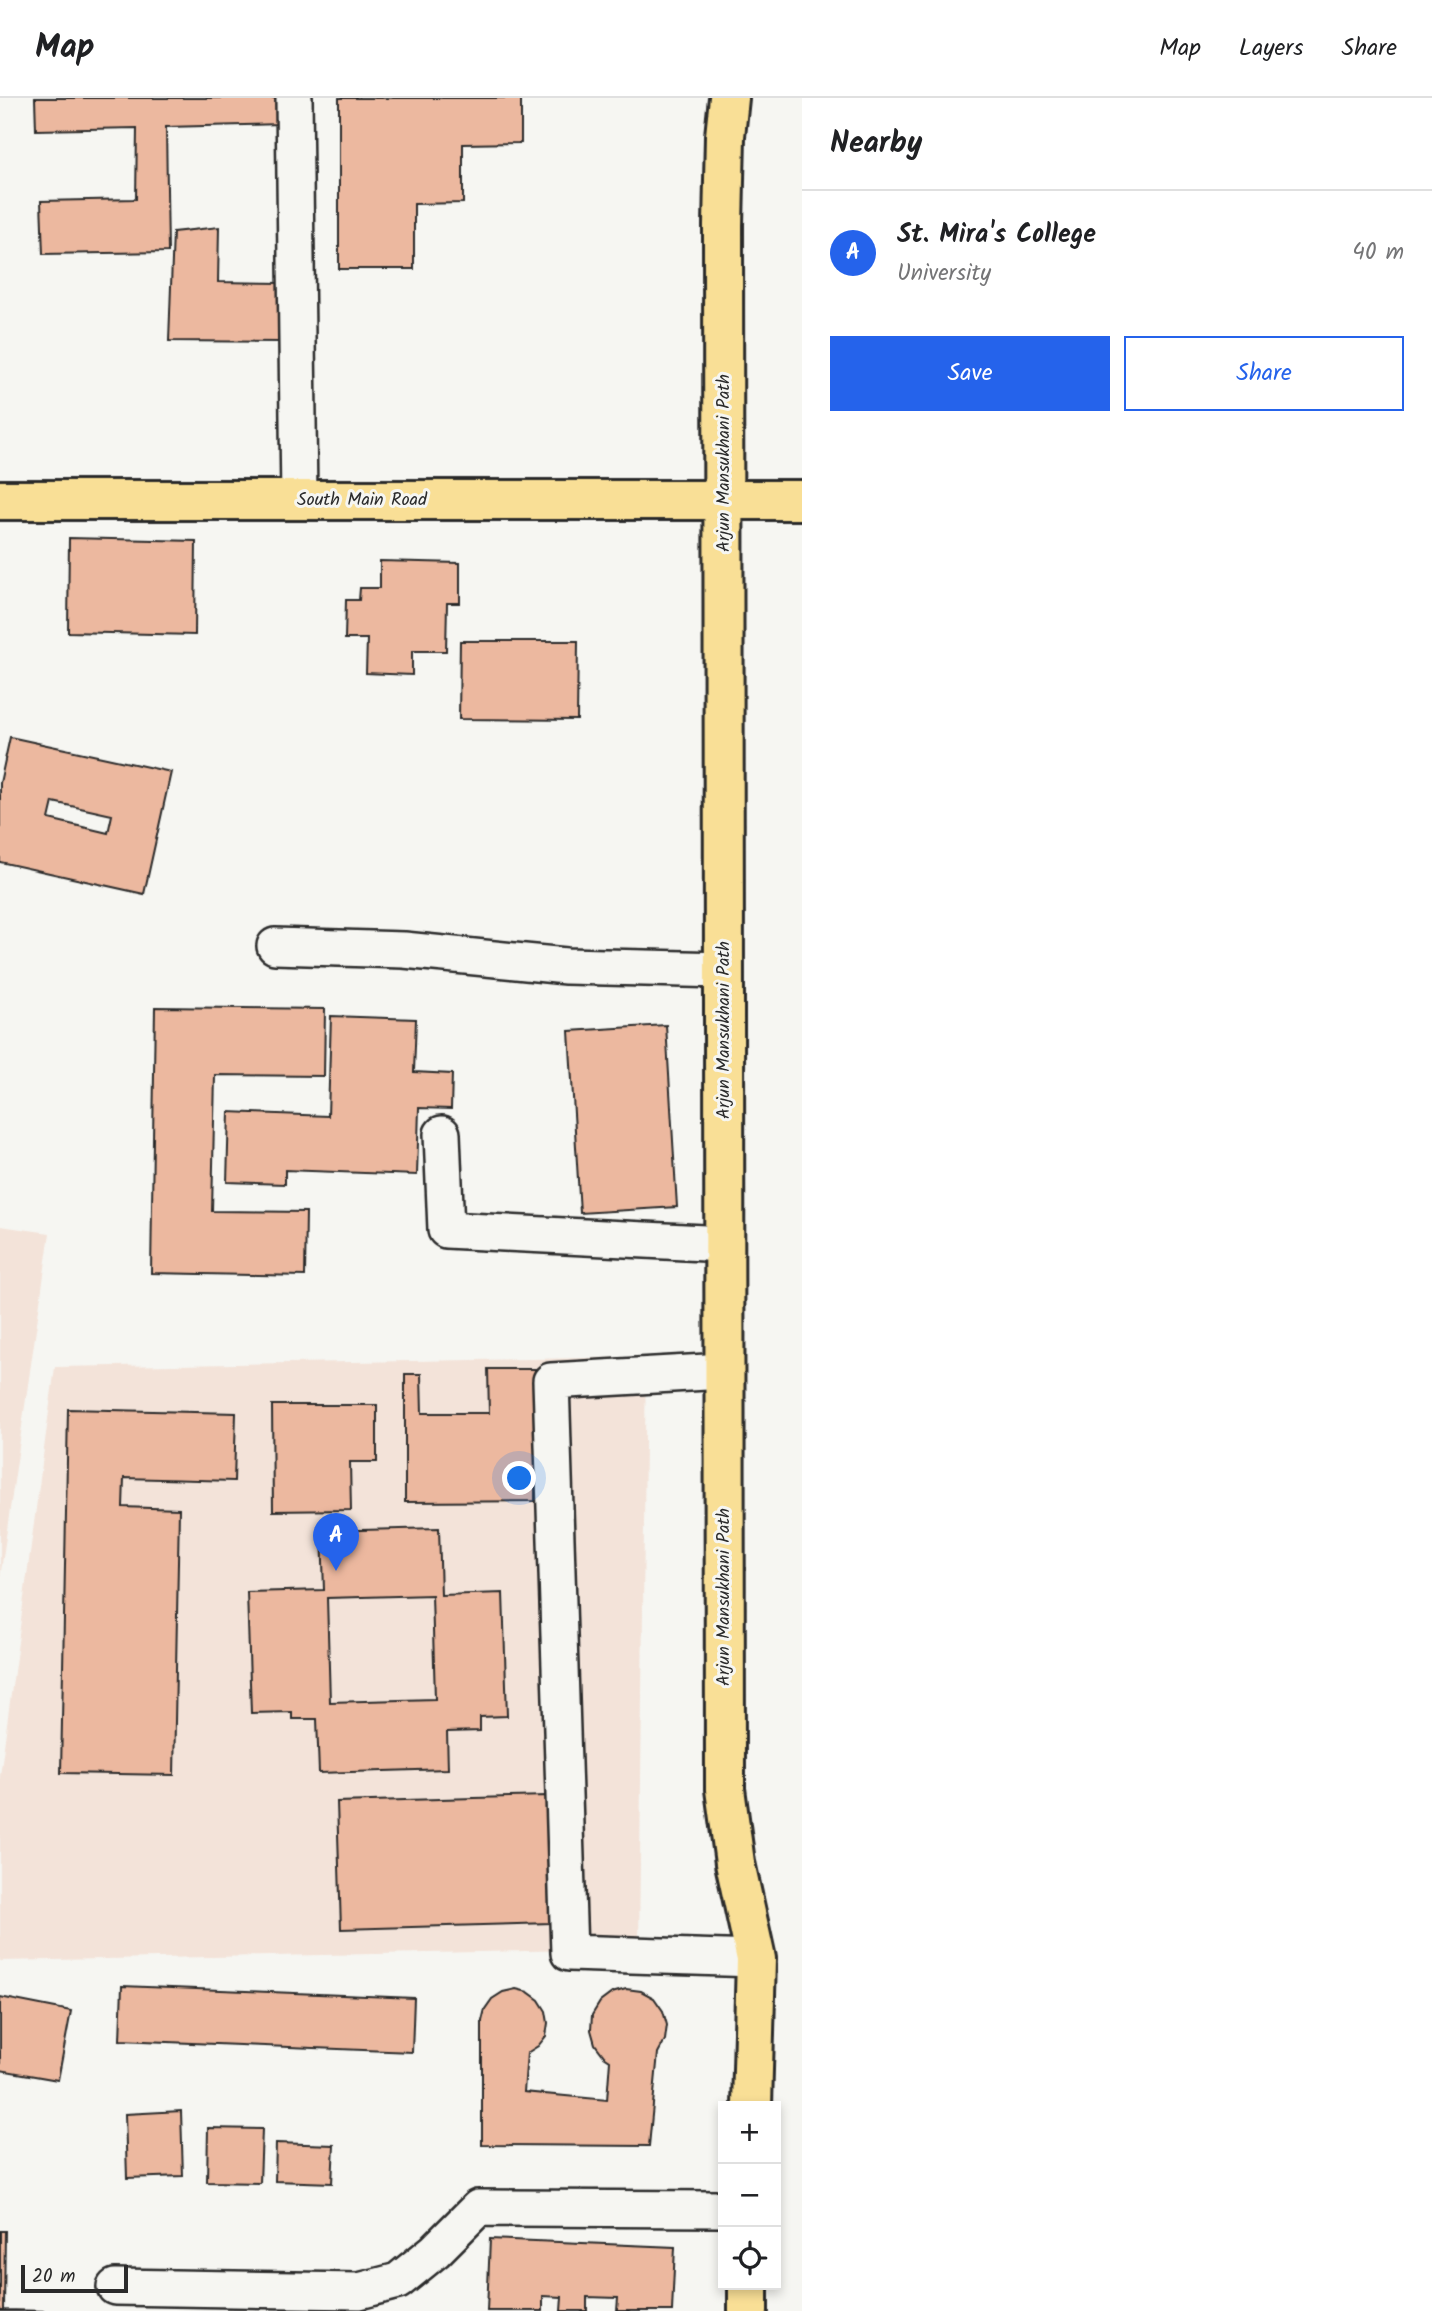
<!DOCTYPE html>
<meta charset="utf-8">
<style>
:root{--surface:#fff;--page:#f2f2f2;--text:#202124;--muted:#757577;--line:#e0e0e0;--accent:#2563eb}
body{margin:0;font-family:Kalam,sans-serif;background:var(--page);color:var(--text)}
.controls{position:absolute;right:21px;bottom:21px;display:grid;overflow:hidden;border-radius:0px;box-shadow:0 4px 10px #0003}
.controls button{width:63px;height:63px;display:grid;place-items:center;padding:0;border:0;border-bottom:2px solid var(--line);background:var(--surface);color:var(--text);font:35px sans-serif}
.scale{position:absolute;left:21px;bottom:18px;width:107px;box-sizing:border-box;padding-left:7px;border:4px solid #2b2b2b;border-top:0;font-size:19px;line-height:24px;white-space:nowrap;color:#2b2b2b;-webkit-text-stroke:5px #f6f6f2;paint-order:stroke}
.you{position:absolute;left:520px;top:1381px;width:24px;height:24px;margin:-18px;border:5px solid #fff;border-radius:50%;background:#1a73e8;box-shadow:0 0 0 10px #1a73e833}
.badge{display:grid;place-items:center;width:46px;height:46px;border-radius:50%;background:var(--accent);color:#fff;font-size:23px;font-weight:700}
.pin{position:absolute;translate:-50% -58px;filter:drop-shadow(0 2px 4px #0008)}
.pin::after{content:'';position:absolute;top:37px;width:24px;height:21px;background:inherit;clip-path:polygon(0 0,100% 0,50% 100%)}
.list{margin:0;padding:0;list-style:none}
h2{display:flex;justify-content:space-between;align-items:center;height:91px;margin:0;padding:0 28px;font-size:30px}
h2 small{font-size:23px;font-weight:400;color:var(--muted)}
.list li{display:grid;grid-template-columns:46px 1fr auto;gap:21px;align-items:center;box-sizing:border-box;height:126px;padding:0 28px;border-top:2px solid var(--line)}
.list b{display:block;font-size:26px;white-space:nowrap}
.list p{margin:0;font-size:23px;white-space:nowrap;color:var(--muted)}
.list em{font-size:23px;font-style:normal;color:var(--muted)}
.actions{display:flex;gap:14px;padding:21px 28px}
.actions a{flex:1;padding:16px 0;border:2px solid var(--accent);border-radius:0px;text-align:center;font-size:24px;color:var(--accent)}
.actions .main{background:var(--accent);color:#fff}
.icon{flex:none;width:38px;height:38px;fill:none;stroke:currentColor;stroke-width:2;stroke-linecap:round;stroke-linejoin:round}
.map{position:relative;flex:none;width:802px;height:2213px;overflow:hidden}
header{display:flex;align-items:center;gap:42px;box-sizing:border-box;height:98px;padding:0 35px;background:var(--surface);border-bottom:2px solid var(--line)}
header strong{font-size:33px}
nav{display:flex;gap:38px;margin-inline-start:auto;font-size:24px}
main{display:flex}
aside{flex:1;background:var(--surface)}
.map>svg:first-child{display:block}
.built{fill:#f3e3d9}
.building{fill:#ecb89f;stroke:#2b2b2b;stroke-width:2;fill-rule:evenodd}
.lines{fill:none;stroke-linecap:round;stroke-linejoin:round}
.minor-casing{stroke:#2b2b2b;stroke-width:40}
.major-casing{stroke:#2b2b2b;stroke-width:44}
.minor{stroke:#f6f6f2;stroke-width:35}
.major{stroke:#f9df96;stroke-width:38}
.labels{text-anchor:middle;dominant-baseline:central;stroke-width:6;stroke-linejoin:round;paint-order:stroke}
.street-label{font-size:18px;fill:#2b2b2b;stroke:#f6f6f2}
</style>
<header>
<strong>Map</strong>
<nav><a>Map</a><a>Layers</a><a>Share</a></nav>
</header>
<main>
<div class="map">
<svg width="802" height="2213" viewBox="0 0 802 2213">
<rect width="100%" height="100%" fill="#f6f6f2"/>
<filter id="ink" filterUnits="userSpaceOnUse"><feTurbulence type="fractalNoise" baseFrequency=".0143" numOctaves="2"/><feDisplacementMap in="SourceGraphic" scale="14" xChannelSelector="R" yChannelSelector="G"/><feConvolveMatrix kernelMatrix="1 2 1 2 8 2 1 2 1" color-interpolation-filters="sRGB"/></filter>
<g filter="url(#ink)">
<path class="built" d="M0,1128L50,1135L0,1480Z
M646,1259L639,1851L0,1863V1678L55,1269Z"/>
<path class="building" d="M35,0H280L281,26L166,29L168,154L43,156L41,103L136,101L137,30L36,32Z
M339,0H521V45L463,46V105L414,106V171H339Z
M219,129L218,184L282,185V244L169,243L173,134Z
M69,440L196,443L195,537L68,534Z
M380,463L460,465V505H447L446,553H412V577L366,575L367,541H345L346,502H359L360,490H380Z
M460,543H578L577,622L459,621Z
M10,639L171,674L144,796L0,764V685ZM53,704L112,717L108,735L49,721Z
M155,909L325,911L324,978L215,977L212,1113L306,1114L305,1178L151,1175Z
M331,918L416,921L414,974L452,976L451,1011L419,1010L417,1077L285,1072V1086L227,1084L229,1014L328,1018Z
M666,927L677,1109L580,1115L569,933Z
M488,1271H535V1403L405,1404V1276H421L422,1315H489Z
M272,1307H377V1364H350L351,1412L273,1413Z
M68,1311L236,1315L234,1383L124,1380L123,1409L179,1411L174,1677L61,1675Z
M439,1430L441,1497L503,1495L507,1618L480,1619V1633L447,1634L448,1671L319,1675L317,1621H292V1614L251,1615L247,1494L324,1492L322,1433ZM432,1497L435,1601L330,1604L327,1500Z
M547,1698L551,1825L341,1831L337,1704Z
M122,1888L414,1900L412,1954L120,1942Z
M516,1891L528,1894L539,1902L546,1913L548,1925L546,1938L538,1948L527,1955L524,1994L607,2002L610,1962L604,1958L595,1946L591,1932L592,1917L600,1904L612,1895L626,1891L641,1893L654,1900L663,1913L667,1927L665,1942L658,1955L649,2048L482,2047V1923L485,1911L492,1901L503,1894Z
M0,1899L71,1913L58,1982L0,1972Z
M181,2013L183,2078L127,2080L125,2016Z
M208,2030L262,2031L260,2085L207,2084Z
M276,2045L334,2047L332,2085L275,2083Z
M0,2133H5L4,2212L47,2213H0Z
M490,2141L675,2149L672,2213H617L618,2200L587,2199V2213H561L562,2199L543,2198V2213H487Z"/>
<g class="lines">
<g class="minor-casing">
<path id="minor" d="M294,0L299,402
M275,848L404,852L566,868L724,872
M442,1036L446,1132L725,1146
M724,1273L551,1283L569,1855L756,1861
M115,2189L359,2193L398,2183L435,2153L478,2110L723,2111"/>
</g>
<g class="major-casing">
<path id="major" d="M729,0L725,38L723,127L725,1691L735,1765L756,1861L752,2008
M0,402H802
M748,2213V2187"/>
</g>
<use href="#minor" class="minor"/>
<use href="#major" class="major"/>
</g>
</g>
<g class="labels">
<g class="street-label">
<text transform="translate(724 365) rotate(-90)">Arjun Mansukhani Path</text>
<text x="362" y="402">South Main Road</text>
<text transform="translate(724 932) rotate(-90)">Arjun Mansukhani Path</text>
<text transform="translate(724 1499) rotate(-90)">Arjun Mansukhani Path</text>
</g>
</g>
</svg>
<div class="controls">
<button>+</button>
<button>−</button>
<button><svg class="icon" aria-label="locate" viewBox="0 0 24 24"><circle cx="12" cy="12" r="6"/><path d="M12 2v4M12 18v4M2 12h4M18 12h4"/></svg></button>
</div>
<div class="scale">20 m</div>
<div class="you"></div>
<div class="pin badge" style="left:336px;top:1473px">A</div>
</div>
<aside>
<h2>Nearby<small></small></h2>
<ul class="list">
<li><span class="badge">A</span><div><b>St. Mira's College</b><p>University</p></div><em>40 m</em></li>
</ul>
<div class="actions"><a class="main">Save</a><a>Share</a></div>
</aside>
</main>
